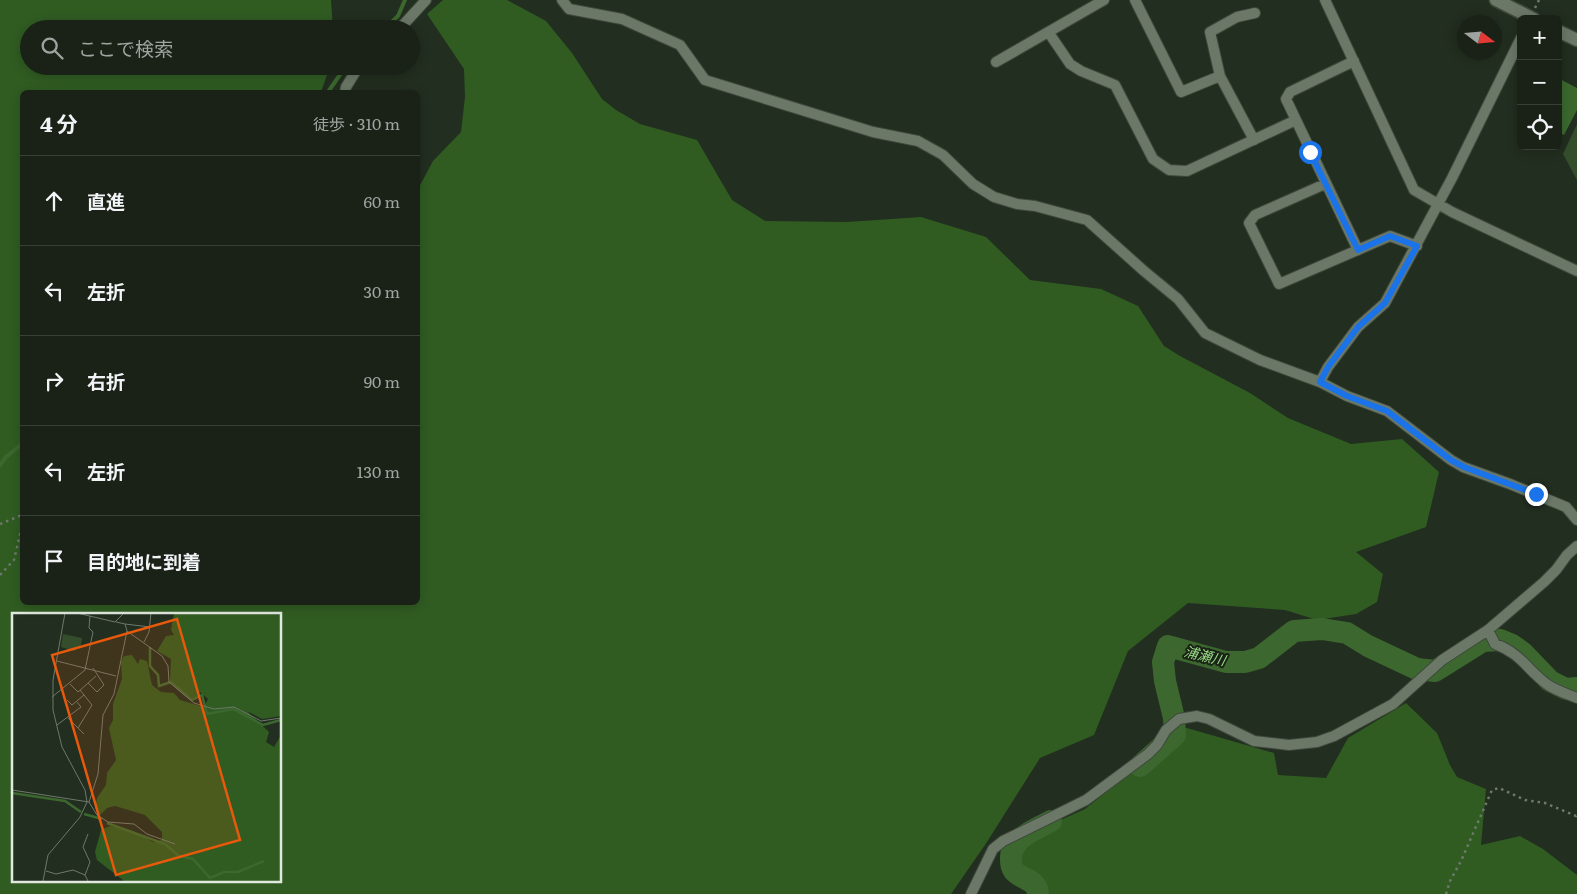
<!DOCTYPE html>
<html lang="ja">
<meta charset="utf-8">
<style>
:root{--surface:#1a2217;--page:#272f24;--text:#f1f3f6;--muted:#9fa4a1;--line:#383f36}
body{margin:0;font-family:Literata,"Noto Sans JP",serif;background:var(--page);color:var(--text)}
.controls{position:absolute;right:15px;top:15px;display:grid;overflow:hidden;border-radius:8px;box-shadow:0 2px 12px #0003}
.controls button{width:45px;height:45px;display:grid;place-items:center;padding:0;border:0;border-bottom:1px solid var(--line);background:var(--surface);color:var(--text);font:25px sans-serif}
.compass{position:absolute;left:1457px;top:15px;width:45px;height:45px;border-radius:50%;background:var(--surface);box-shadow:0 2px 12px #0003;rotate:106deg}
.stop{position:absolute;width:15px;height:15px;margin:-11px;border:4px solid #1a73e8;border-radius:50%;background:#fff}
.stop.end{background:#1a73e8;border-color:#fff;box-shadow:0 1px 5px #0008}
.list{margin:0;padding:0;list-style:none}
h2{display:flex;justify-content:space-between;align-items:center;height:65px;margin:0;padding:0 20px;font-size:21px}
h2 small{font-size:16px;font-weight:400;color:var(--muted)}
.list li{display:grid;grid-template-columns:32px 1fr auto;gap:15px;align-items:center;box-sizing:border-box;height:90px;padding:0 20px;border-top:1px solid var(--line)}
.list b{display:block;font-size:19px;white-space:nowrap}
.list em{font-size:16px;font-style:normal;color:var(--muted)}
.icon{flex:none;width:28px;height:28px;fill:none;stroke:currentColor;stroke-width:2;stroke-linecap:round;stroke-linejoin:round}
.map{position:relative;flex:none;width:1577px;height:894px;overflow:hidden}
.search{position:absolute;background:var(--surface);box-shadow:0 2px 12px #0003;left:20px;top:20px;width:400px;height:55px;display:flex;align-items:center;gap:12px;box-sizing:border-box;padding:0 18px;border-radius:28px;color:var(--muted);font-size:19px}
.panel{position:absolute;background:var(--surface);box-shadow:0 2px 12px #0003;left:20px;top:90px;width:400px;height:515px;border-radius:8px}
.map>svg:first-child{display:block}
.green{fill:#344e2c}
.forest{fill:#305c22;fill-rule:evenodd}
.water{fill:#3c682f}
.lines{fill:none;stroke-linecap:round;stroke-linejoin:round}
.stream{stroke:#3c682f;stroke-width:4}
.river{stroke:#3c682f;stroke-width:22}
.minor-casing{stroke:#3e483c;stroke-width:12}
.secondary-casing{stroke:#3e483c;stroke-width:15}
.path{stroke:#6e786c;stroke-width:2.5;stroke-dasharray:2.5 4;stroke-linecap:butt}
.minor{stroke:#6b7867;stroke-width:10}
.secondary{stroke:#6b7867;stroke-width:12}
.route{stroke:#1a73e8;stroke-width:6}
.labels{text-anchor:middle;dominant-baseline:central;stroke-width:4;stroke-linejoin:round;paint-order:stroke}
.water-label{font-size:14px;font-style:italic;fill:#99d986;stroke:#192416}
.inset-river{fill:none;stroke:#3c682f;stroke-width:2.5}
.inset-road{fill:none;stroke:#6e786c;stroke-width:1}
.view{fill:#e8590c;fill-opacity:0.15;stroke:#e8590c;stroke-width:2.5}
.inset-edge{fill:none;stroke:#e1e8df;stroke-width:2.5}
</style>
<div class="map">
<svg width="1577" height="894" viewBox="0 0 1577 894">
<rect width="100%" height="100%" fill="#222e1f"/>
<path class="green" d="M1577,124V180L1563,154Z"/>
<path class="forest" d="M0,0H331L333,29H29V66H330L321,92H22V602H418V189L433,161L461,132L465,97L464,69L427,14L443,0H507L546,21L572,53L602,99L616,110L640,124L697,140L732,200L765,221L847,222L921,217L986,237L1030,280L1101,289L1138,306L1164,346L1180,356L1250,393L1288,418L1351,444L1402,439L1439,472L1426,527L1356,552L1383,574L1377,602L1356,614L1317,620L1285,610L1188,603L1128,651L1094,735L1040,758L987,842L951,894H0ZM14,614H280V880H14Z
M1406,703L1437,733L1450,765L1457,777L1486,789L1481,845L1520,836L1543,849L1577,875V894H1049L1046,888L1026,875L1013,855L1036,831L1085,809L1140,765L1180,726L1274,753L1278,775L1326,778L1348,738Z"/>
<path class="water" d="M1558,78L1577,88V110L1564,135L1558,132Z"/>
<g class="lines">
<path class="stream" d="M384,29L398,16L405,0
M328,92L346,66
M0,465L6,457L22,444"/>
<path class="river" d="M1140,766L1175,735L1174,718L1165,681L1163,662L1168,646L1226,662H1245L1259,658L1294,631L1322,629L1347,633L1368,646L1417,669L1435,671L1483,641L1500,640L1512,645L1522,652L1550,681L1566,689L1577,688
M1038,894C1037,879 1022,880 1014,871C1012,868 1011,863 1011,860C1010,838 1036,829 1051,821"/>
<g class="minor-casing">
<path id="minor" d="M562,0L569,9L622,19L680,45L705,80L873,132L918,141L943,155L973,184L994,197L1017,204L1035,206L1087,220L1144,271L1178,299L1205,333L1260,360L1320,382L1347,396L1387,411L1451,460L1463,467L1510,484L1566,507L1577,520
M1135,0L1181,92L1220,76
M1325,0L1414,190L1452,212L1577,271
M396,29L404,24L426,0
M1049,33L1070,64L1081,71L1115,85L1153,159L1169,170L1187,171L1296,120
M1354,61L1290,92L1286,99L1358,250
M996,62L1104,0
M345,92L346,87L359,66
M1254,140L1220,76L1210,32L1237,17L1255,13
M1325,184L1255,215L1249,223L1279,284L1390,236L1417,246
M1320,382L1328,367L1358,327L1385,303L1452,178L1521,38
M1488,630L1495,644C1522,654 1527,670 1548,685C1557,691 1567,694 1577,698
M971,894L993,849L1003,841L1086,800L1148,754L1157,745L1166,730L1179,719L1197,716L1209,719L1254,741L1289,745L1317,742L1334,736L1393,704L1442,660L1488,630L1544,582L1556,570L1567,555L1577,546"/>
</g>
<g class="secondary-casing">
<path id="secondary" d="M1496,0L1534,19
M1558,31L1577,40"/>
</g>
<path class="path" d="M1535,8L1539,0
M0,524L22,515
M0,575L14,560L22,526
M1446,894L1450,881L1461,861L1492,790L1499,788L1525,800L1545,803L1576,816L1577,812"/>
<use href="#minor" class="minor"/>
<use href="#secondary" class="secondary"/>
</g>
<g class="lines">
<path class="route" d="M1310,152L1358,250L1390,236L1417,246L1385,303L1358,327L1328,367L1320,382L1347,396L1387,411L1451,460L1464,467L1536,494"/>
</g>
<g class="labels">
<g class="water-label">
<text transform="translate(1205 655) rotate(13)">浦瀬川</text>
</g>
</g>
<g transform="translate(12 613)">
<rect width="269" height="269" fill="#222e1f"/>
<path d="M51,21L70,25L69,32L62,38L49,34Z" fill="#344e2c"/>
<path d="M162,0H269V103L250,106L235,98L257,119L254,129L262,134L269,122V268H112L85,247L83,239L89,217L98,213L121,218L141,229L150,227V219L133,202L103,193L95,195L88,202L83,195L85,185L94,172L95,160L104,147L97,115L101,107V91L110,66L109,49L112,43L120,42L126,51L128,46L135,48L140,72L149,79L162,80L168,87L192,94L196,86L188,79L182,87L158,69L159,46L145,38L154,23L162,22L159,17Z" fill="#305c22"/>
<path class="inset-river" d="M138,34V53L146,62L147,73L159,69L180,87L190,82L195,101L221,96L251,112L269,107M0,180L53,188L69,199M72,201L90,206M95,210L153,231L167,243L181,246L198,265L212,259H226L252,248"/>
<path class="inset-road" d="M65,0L103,9L112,0M113,11L138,14M115,18L150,43L156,53L157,69L182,90L202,96L222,94L249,108L269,105M132,29L137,19L139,0M45,48L104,63M76,70L85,79L92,72L81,55M58,71L66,79L84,63M40,84L73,57L81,19L77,15L78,3M55,87L60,92L72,82M56,105L72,121M45,112L69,94L65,89M66,115L80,92L68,77M0,177L77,189L85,202L96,209L122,211L135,221L163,231M77,189L86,161L91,102L102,81L115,18L113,11L104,9M34,258L44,261L61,257L73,262L76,268M73,262L78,249L71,234L76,221M31,268L36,242L68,204L75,189L73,177L50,134L41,97V67L53,0"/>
<path class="view" d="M165,6L228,227L104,262L40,42Z"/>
<rect width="269" height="269" class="inset-edge"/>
</g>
</svg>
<div class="controls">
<button>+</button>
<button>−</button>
<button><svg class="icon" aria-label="locate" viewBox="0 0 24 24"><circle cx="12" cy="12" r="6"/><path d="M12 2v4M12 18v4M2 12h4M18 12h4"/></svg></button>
</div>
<svg class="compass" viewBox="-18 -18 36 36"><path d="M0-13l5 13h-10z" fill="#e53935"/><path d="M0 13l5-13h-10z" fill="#9fa4a1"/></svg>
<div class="stop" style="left:1310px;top:152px"></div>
<div class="stop end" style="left:1536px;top:494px"></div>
<div class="search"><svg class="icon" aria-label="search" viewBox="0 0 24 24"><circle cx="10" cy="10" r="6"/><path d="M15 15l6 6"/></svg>ここで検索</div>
<section class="panel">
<h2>4 分<small>徒歩 · 310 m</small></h2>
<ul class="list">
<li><svg class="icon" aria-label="ahead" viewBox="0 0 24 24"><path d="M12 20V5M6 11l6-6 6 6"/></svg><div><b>直進</b></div><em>60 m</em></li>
<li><svg class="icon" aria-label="left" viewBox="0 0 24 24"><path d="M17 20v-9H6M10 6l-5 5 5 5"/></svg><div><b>左折</b></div><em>30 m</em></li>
<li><svg class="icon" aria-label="right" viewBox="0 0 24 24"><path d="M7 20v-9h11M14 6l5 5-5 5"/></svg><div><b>右折</b></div><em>90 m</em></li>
<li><svg class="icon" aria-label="left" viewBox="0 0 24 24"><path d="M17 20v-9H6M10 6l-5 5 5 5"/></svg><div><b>左折</b></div><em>130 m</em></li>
<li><svg class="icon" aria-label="arrive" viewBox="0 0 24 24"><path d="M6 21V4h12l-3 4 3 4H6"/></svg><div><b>目的地に到着</b></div></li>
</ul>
</section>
</div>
